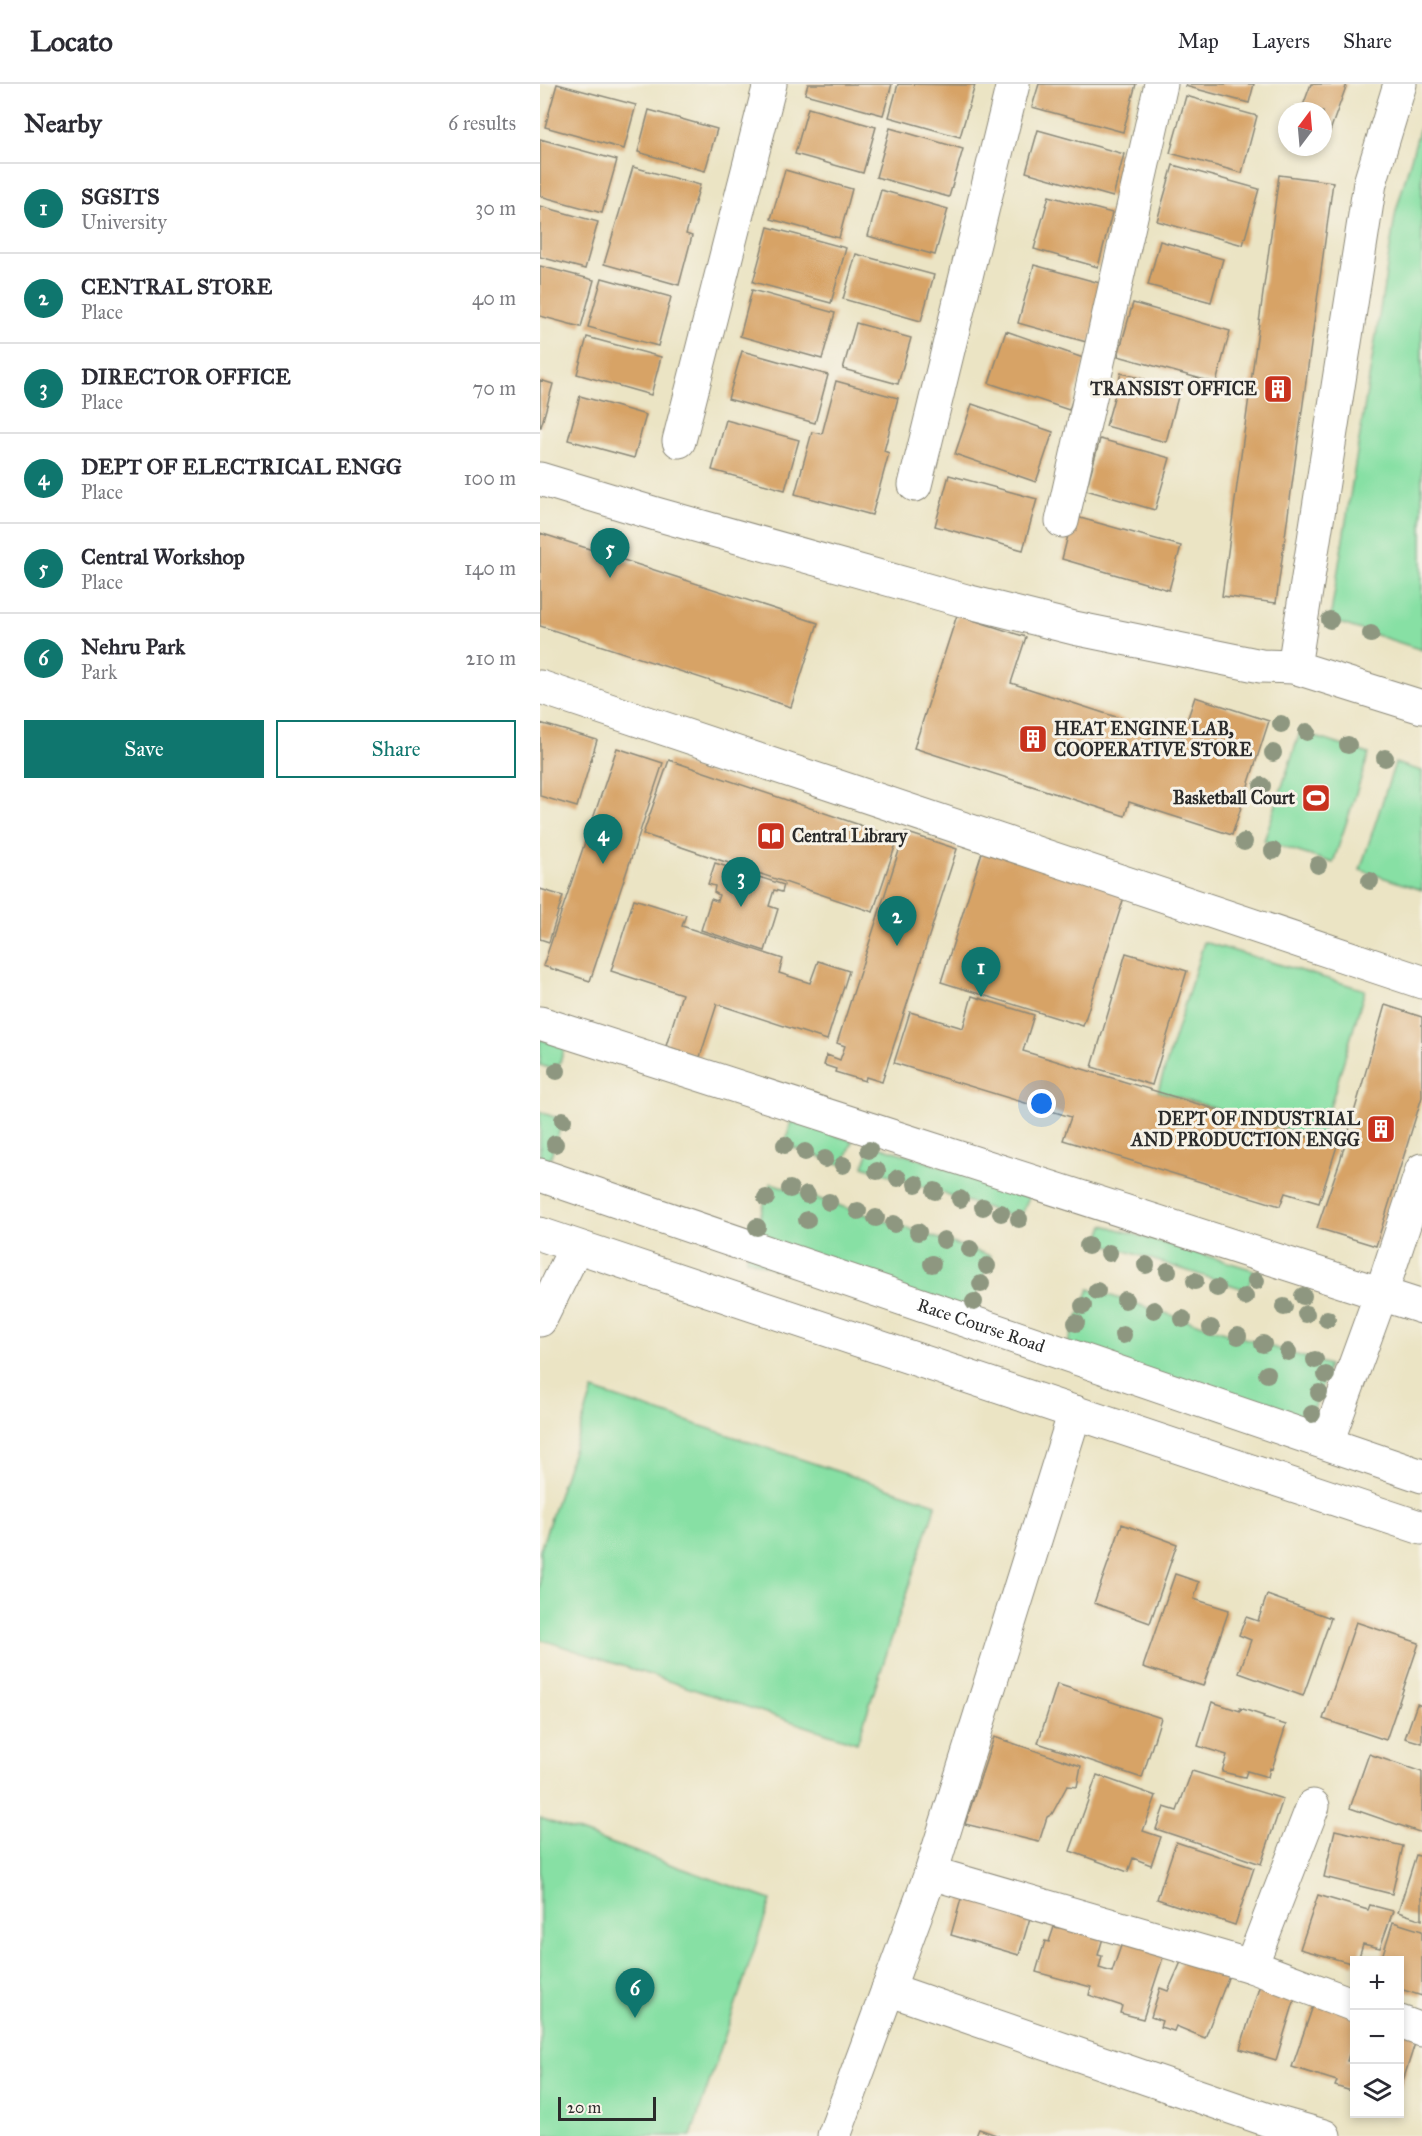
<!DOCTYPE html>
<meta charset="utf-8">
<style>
:root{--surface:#fff;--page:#f2f2f3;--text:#2b2b33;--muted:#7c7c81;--line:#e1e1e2;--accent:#0f766e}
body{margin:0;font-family:"IM FELL Great Primer",serif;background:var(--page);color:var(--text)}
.controls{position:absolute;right:18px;bottom:18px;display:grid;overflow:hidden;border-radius:0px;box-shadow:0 3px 9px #0003}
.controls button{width:54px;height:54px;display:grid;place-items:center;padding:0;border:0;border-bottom:2px solid var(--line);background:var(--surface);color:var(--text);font:30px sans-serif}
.compass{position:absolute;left:738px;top:18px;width:54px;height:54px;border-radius:50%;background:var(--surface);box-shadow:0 3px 9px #0003;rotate:16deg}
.scale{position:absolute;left:18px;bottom:15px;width:98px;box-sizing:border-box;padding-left:6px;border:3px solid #2b2b2b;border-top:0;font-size:16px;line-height:21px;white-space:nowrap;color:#2b2b2b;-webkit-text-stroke:4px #f7f3e8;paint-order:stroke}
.you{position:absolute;left:502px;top:1020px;width:21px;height:21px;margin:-15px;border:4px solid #fff;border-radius:50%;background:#1a73e8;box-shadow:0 0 0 9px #1a73e833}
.badge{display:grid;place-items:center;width:39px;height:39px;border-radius:50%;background:var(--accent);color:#fff;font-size:20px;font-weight:700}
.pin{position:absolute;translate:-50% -50px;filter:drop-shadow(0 2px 3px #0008)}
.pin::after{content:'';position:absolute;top:32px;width:21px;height:18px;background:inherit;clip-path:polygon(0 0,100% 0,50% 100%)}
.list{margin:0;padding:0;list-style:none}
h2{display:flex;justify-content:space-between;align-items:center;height:78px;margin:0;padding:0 24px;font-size:26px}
h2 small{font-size:20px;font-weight:400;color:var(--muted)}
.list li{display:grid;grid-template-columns:39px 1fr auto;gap:18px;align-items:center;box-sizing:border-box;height:90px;padding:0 24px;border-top:2px solid var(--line)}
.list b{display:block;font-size:22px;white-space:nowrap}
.list p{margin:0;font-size:20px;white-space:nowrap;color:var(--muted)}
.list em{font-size:20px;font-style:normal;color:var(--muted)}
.actions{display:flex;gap:12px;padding:18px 24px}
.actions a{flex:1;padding:14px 0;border:2px solid var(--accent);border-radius:0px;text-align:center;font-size:21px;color:var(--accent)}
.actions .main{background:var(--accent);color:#fff}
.icon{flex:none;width:33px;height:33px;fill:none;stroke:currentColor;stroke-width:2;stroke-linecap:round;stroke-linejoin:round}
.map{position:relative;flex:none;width:882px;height:2052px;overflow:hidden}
header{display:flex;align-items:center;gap:36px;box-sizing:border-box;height:84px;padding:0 30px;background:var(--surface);border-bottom:2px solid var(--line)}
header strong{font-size:28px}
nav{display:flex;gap:33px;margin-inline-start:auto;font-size:21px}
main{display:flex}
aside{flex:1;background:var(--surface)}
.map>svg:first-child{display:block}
.green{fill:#87e0a4;stroke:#598668;stroke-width:1.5}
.building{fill:#d7a366}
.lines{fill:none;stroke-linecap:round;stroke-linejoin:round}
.minor-casing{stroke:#8b8878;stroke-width:35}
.minor{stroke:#fff;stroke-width:33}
.tree{fill:#8e9780}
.labels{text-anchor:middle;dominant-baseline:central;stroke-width:6;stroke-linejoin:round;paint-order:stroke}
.poi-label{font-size:18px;font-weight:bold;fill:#2b2b2b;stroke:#f7f3e8;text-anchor:end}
.street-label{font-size:18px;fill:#2b2b2b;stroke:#f7f3e8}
</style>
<header>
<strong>Locato</strong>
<nav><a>Map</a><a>Layers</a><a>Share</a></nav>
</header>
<main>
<aside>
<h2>Nearby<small>6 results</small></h2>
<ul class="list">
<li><span class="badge">1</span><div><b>SGSITS</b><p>University</p></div><em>30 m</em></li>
<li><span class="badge">2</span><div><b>CENTRAL STORE</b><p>Place</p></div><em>40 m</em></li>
<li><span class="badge">3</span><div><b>DIRECTOR OFFICE</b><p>Place</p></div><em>70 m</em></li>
<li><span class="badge">4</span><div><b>DEPT OF ELECTRICAL ENGG</b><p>Place</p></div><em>100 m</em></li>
<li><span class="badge">5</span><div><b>Central Workshop</b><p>Place</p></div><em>140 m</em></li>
<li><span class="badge">6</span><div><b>Nehru Park</b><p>Park</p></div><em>210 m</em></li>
</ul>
<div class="actions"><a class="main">Save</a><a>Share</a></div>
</aside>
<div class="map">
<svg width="882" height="2052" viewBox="0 0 882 2052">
<rect width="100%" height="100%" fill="#f7f3e8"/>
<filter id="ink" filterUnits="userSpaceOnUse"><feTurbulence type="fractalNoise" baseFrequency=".0167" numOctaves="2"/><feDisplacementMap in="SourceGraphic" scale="12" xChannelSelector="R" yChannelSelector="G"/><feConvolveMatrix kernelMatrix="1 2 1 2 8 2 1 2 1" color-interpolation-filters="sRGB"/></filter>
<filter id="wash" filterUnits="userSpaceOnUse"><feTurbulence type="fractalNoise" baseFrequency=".008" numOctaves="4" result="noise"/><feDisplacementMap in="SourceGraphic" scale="24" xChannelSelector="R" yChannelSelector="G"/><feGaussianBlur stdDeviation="1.35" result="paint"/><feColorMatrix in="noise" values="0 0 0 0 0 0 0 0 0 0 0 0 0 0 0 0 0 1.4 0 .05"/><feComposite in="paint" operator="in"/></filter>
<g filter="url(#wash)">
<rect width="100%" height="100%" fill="#ebe4c4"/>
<path class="green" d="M882,36V566L790,536L856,127Z
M760,648L829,670L793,779L724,757Z
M855,679L882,687V806L820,786Z
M664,858L825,906L780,1056L618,1007Z
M0,955L25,963L17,987L0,981Z
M0,1028L23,1036L0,1105Z
M251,1037L313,1057L303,1081L245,1061Z
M332,1060L490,1111L479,1135L323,1082Z
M231,1099L451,1172L423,1248L206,1175Z
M564,1141L714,1186L707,1206L558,1158Z
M549,1205L789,1281L762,1361L520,1279Z
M53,1306L396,1420L317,1659L0,1555V1467Z
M0,1734L231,1816L151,2052H0Z"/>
<g id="blocks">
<path class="building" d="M17,0L96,21L84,65L5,43Z
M268,0H352L343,31L265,10Z
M358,0L435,1L420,53L349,33Z
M499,0H596L583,48L492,23Z
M646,0H714L709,19L645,2Z
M771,0H807L790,47L783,44V27H761Z
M646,12L717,32L702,89L630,69Z
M268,24L336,43L323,89L255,70Z
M109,26L177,45L165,87L98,68Z
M350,44L423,65L409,113L336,93Z
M498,46L584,70L573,113L486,88Z
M0,55L77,76L62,129L0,112Z
M633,81L719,105L703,161L617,137Z
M93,83L160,101L146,150L152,152L139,201L64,180Z
M245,86L312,105L299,154L231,135Z
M739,91L793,98L736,519L682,512Z
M341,106L408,125L395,171L328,152Z
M509,112L572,129L558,183L494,165Z
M0,122L58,138L45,185L0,173Z
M228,143L306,164L291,219L213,198Z
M620,157L683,175L671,218L608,201Z
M316,170L394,191L381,237L303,215Z
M494,181L567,201L550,259L478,239Z
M0,182L54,196L41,243L0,232Z
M62,194L131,213L118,262L48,243Z
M212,206L295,229L282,275L200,252Z
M593,219L690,247L676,299L578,272Z
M316,239L371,254L358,300L303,285Z
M466,247L546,275L529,326L449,299Z
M47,253L121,273L111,311L37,290Z
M202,267L288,291L275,339L188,315Z
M581,289L640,305L626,358L566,342Z
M0,296L13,300L1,343H0Z
M296,297L358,314L344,367L349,369L332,431L255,410L272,348L282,350Z
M40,312L106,331L94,374L28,356Z
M432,320L513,348L496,398L415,370Z
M186,336L259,356L245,406L172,386Z
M560,355L630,374L615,426L546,406Z
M409,391L497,415L483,466L395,442Z
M533,432L641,462L629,506L522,475Z
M0,449L278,539L251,623L0,542Z
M417,531L486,553L471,599L641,654L655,613L729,637L692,751L589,718L585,732L374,664Z
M0,639L57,656L37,723L0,712Z
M77,664L123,679L50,897L3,882Z
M129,676L358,754L333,828L103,750Z
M365,748L417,765L342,998L326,993L325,997L295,988L296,985L284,981L287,971L300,976L305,962L297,959Z
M445,759L587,804L543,942L401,898Z
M175,779L244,801L242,808L234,806L229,822L238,825L225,867L161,846L171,815L177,817L179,811L174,808L175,802L168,800Z
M0,805L23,812L9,858L0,855Z
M94,815L146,831L142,842L243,875L239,889L270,899L278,877L309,887L287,956L177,920L160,973L126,962L142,910L71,887Z
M586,869L647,887L612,1001L552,983Z
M432,912L494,931L483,967L797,1062L779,1119L745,1109L740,1122L523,1056L531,1033L354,979L370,928L423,944Z
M845,921L882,933V1013L836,1162L777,1144L800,1077Z
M582,1440L637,1460L610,1539L554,1519Z
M635,1490L659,1498L654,1515L689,1526L663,1602L603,1583Z
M727,1511L791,1534L763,1612L699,1589L711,1556L699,1551L706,1533L718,1537Z
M816,1538L879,1559L846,1656L783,1635Z
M517,1600L621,1634L602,1694L498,1659Z
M672,1618L700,1627V1624L724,1632L723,1634L746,1641L732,1685L730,1684L728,1693L707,1687L705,1693L682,1688L687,1671L658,1662Z
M877,1620L882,1622V1659L865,1654Z
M454,1653L541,1682L537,1703L527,1702L512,1730L507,1733L499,1758L425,1740Z
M829,1670L882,1688V1749L810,1724Z
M652,1687L743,1715L721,1780L616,1745L624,1723L637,1727Z
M557,1691L616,1712L603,1747L621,1753L611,1781L593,1774L588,1788L530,1767Z
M795,1746L863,1762L852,1810L784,1793Z
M636,1758L714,1784L695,1841L617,1815Z
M876,1771L882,1773V1836L858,1828Z
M426,1797L495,1817L479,1871L411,1851Z
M778,1811L828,1826L830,1821L853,1827L840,1864L823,1860L818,1876H814V1880L760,1865Z
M523,1832L565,1847L558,1871L562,1872L559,1884L572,1888L587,1844L628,1858L603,1935L580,1929L582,1922L549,1911L551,1903L496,1888L505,1857L509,1858L514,1843L519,1844Z
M853,1838L882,1847V1912L860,1905V1876H841Z
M645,1869L691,1886L665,1954L636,1942L634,1947L620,1943L622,1937L611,1933L620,1904L628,1907Z
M722,1894L758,1905L736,1976L700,1965Z
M775,1916L814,1929V1955L807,1977L814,1978V2008L795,2002L797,1997L752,1983Z
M860,1945L878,1950L860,2006Z
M439,2045L459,2052H436Z"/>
</g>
</g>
<g filter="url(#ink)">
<use href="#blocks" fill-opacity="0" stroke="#8b8878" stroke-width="1.5"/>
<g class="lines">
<g class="minor-casing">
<g id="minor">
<path d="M860,0L830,99L754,583L882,623"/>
<path d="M139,357L230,0"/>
<path d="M0,395L116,430L426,517L534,544L721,582L754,583"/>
<path d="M375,401L473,0"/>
<path d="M522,437L621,0"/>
<path d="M0,603L882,898"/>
<path d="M0,939L882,1223"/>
<path id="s1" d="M0,1091L882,1392"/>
<path d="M0,1150L882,1444"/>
<path d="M0,1236L36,1163"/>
<path d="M787,1358L841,1210L882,1086"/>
<path d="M391,1789L711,1882L814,1921"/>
<path d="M711,1882L773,1722"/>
<path d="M348,1905L728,2036L784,2052"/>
<path d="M860,1938L882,1946"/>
<path d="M294,2052L391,1789L535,1328"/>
</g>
</g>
<use href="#minor" class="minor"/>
</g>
<g class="tree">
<circle cx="790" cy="536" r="9"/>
<circle cx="831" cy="550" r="9"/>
<circle cx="741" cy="640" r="9"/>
<circle cx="767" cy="648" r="9"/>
<circle cx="808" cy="661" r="9"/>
<circle cx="733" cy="669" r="9"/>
<circle cx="845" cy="674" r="9"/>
<circle cx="722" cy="702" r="9"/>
<circle cx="704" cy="758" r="9"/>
<circle cx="733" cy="767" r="9"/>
<circle cx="778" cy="781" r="9"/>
<circle cx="830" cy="797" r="9"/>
<circle cx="17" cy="987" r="9"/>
<circle cx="23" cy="1036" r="9"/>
<circle cx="15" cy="1060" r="9"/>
<circle cx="245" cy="1061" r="9"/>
<circle cx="329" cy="1066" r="9"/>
<circle cx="265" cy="1068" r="9"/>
<circle cx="285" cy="1075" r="9"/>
<circle cx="303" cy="1081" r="9"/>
<circle cx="337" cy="1087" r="9"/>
<circle cx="358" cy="1094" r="9"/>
<circle cx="376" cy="1100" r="9"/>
<circle cx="250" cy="1105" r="9"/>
<circle cx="395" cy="1107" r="9"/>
<circle cx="267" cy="1111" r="9"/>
<circle cx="226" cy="1114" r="9"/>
<circle cx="420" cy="1115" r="9"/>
<circle cx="289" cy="1118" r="9"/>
<circle cx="443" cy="1123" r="9"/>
<circle cx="318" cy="1127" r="9"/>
<circle cx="461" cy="1129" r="9"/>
<circle cx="336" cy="1134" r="9"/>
<circle cx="479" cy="1135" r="9"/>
<circle cx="267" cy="1136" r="9"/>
<circle cx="354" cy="1140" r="9"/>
<circle cx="217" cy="1143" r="9"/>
<circle cx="378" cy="1148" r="9"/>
<circle cx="404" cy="1156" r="9"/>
<circle cx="548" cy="1162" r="9"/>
<circle cx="430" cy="1165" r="9"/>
<circle cx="569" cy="1169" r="9"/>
<circle cx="392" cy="1180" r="9"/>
<circle cx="606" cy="1181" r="9"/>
<circle cx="447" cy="1182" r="9"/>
<circle cx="628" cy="1187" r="9"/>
<circle cx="655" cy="1197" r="9"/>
<circle cx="716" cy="1197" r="9"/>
<circle cx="441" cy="1200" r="9"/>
<circle cx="677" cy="1204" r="9"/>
<circle cx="557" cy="1207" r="9"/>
<circle cx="763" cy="1212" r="9"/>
<circle cx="705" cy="1213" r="9"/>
<circle cx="585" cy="1216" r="9"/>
<circle cx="434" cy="1218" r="9"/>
<circle cx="543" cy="1222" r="9"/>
<circle cx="744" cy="1223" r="9"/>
<circle cx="614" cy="1226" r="9"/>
<circle cx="766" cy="1230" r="9"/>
<circle cx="643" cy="1235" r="9"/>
<circle cx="787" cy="1235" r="9"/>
<circle cx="536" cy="1239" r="9"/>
<circle cx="671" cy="1244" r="9"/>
<circle cx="583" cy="1251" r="9"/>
<circle cx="698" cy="1252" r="9"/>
<circle cx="723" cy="1260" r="9"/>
<circle cx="748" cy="1268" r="9"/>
<circle cx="775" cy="1276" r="9"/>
<circle cx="727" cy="1290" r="9"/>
<circle cx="786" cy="1291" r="9"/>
<circle cx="779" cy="1309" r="9"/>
<circle cx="772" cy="1330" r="9"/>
</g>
</g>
<defs>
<g id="building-square" transform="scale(1.5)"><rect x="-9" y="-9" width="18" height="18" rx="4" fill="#c8321e" stroke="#f7f3e8"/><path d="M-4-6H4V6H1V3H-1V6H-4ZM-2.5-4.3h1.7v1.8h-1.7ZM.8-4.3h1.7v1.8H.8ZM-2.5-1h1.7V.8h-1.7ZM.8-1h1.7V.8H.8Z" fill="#fff"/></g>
<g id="stadium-square" transform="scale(1.5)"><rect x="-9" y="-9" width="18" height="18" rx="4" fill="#c8321e" stroke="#f7f3e8"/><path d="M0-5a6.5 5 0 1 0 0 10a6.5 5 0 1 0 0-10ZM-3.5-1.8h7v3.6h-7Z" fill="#fff"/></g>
<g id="library-square" transform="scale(1.5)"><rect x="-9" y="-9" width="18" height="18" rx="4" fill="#c8321e" stroke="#f7f3e8"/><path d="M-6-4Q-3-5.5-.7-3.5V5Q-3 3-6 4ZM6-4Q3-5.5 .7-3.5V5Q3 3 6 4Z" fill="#fff"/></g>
</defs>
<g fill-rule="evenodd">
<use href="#building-square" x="738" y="305"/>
<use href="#building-square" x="493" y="655"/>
<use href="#stadium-square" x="776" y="714"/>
<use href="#library-square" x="231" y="752"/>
<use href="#building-square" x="841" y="1045"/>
</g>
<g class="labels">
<g class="poi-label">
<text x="717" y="305">TRANSIST OFFICE</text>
<text x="514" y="645" text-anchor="start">HEAT ENGINE LAB,<tspan x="514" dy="21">COOPERATIVE STORE</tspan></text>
<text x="755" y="714">Basketball Court</text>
<text x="252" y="752" text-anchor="start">Central Library</text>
<text x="820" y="1035">DEPT OF INDUSTRIAL<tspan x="820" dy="21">AND PRODUCTION ENGG</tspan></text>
</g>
<g class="street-label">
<text stroke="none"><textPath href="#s1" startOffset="466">Race Course Road</textPath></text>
</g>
</g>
</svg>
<div class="controls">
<button>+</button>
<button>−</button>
<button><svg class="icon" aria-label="layers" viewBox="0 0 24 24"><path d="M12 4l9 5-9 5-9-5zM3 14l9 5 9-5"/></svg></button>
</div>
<svg class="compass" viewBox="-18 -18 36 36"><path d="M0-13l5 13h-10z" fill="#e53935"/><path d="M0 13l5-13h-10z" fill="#7c7c81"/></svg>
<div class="scale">20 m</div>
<div class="you"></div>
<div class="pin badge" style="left:441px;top:913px">1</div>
<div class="pin badge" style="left:357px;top:862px">2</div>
<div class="pin badge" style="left:201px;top:823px">3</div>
<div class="pin badge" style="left:63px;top:780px">4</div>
<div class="pin badge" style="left:70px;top:494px">5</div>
<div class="pin badge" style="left:95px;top:1934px">6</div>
</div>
</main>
